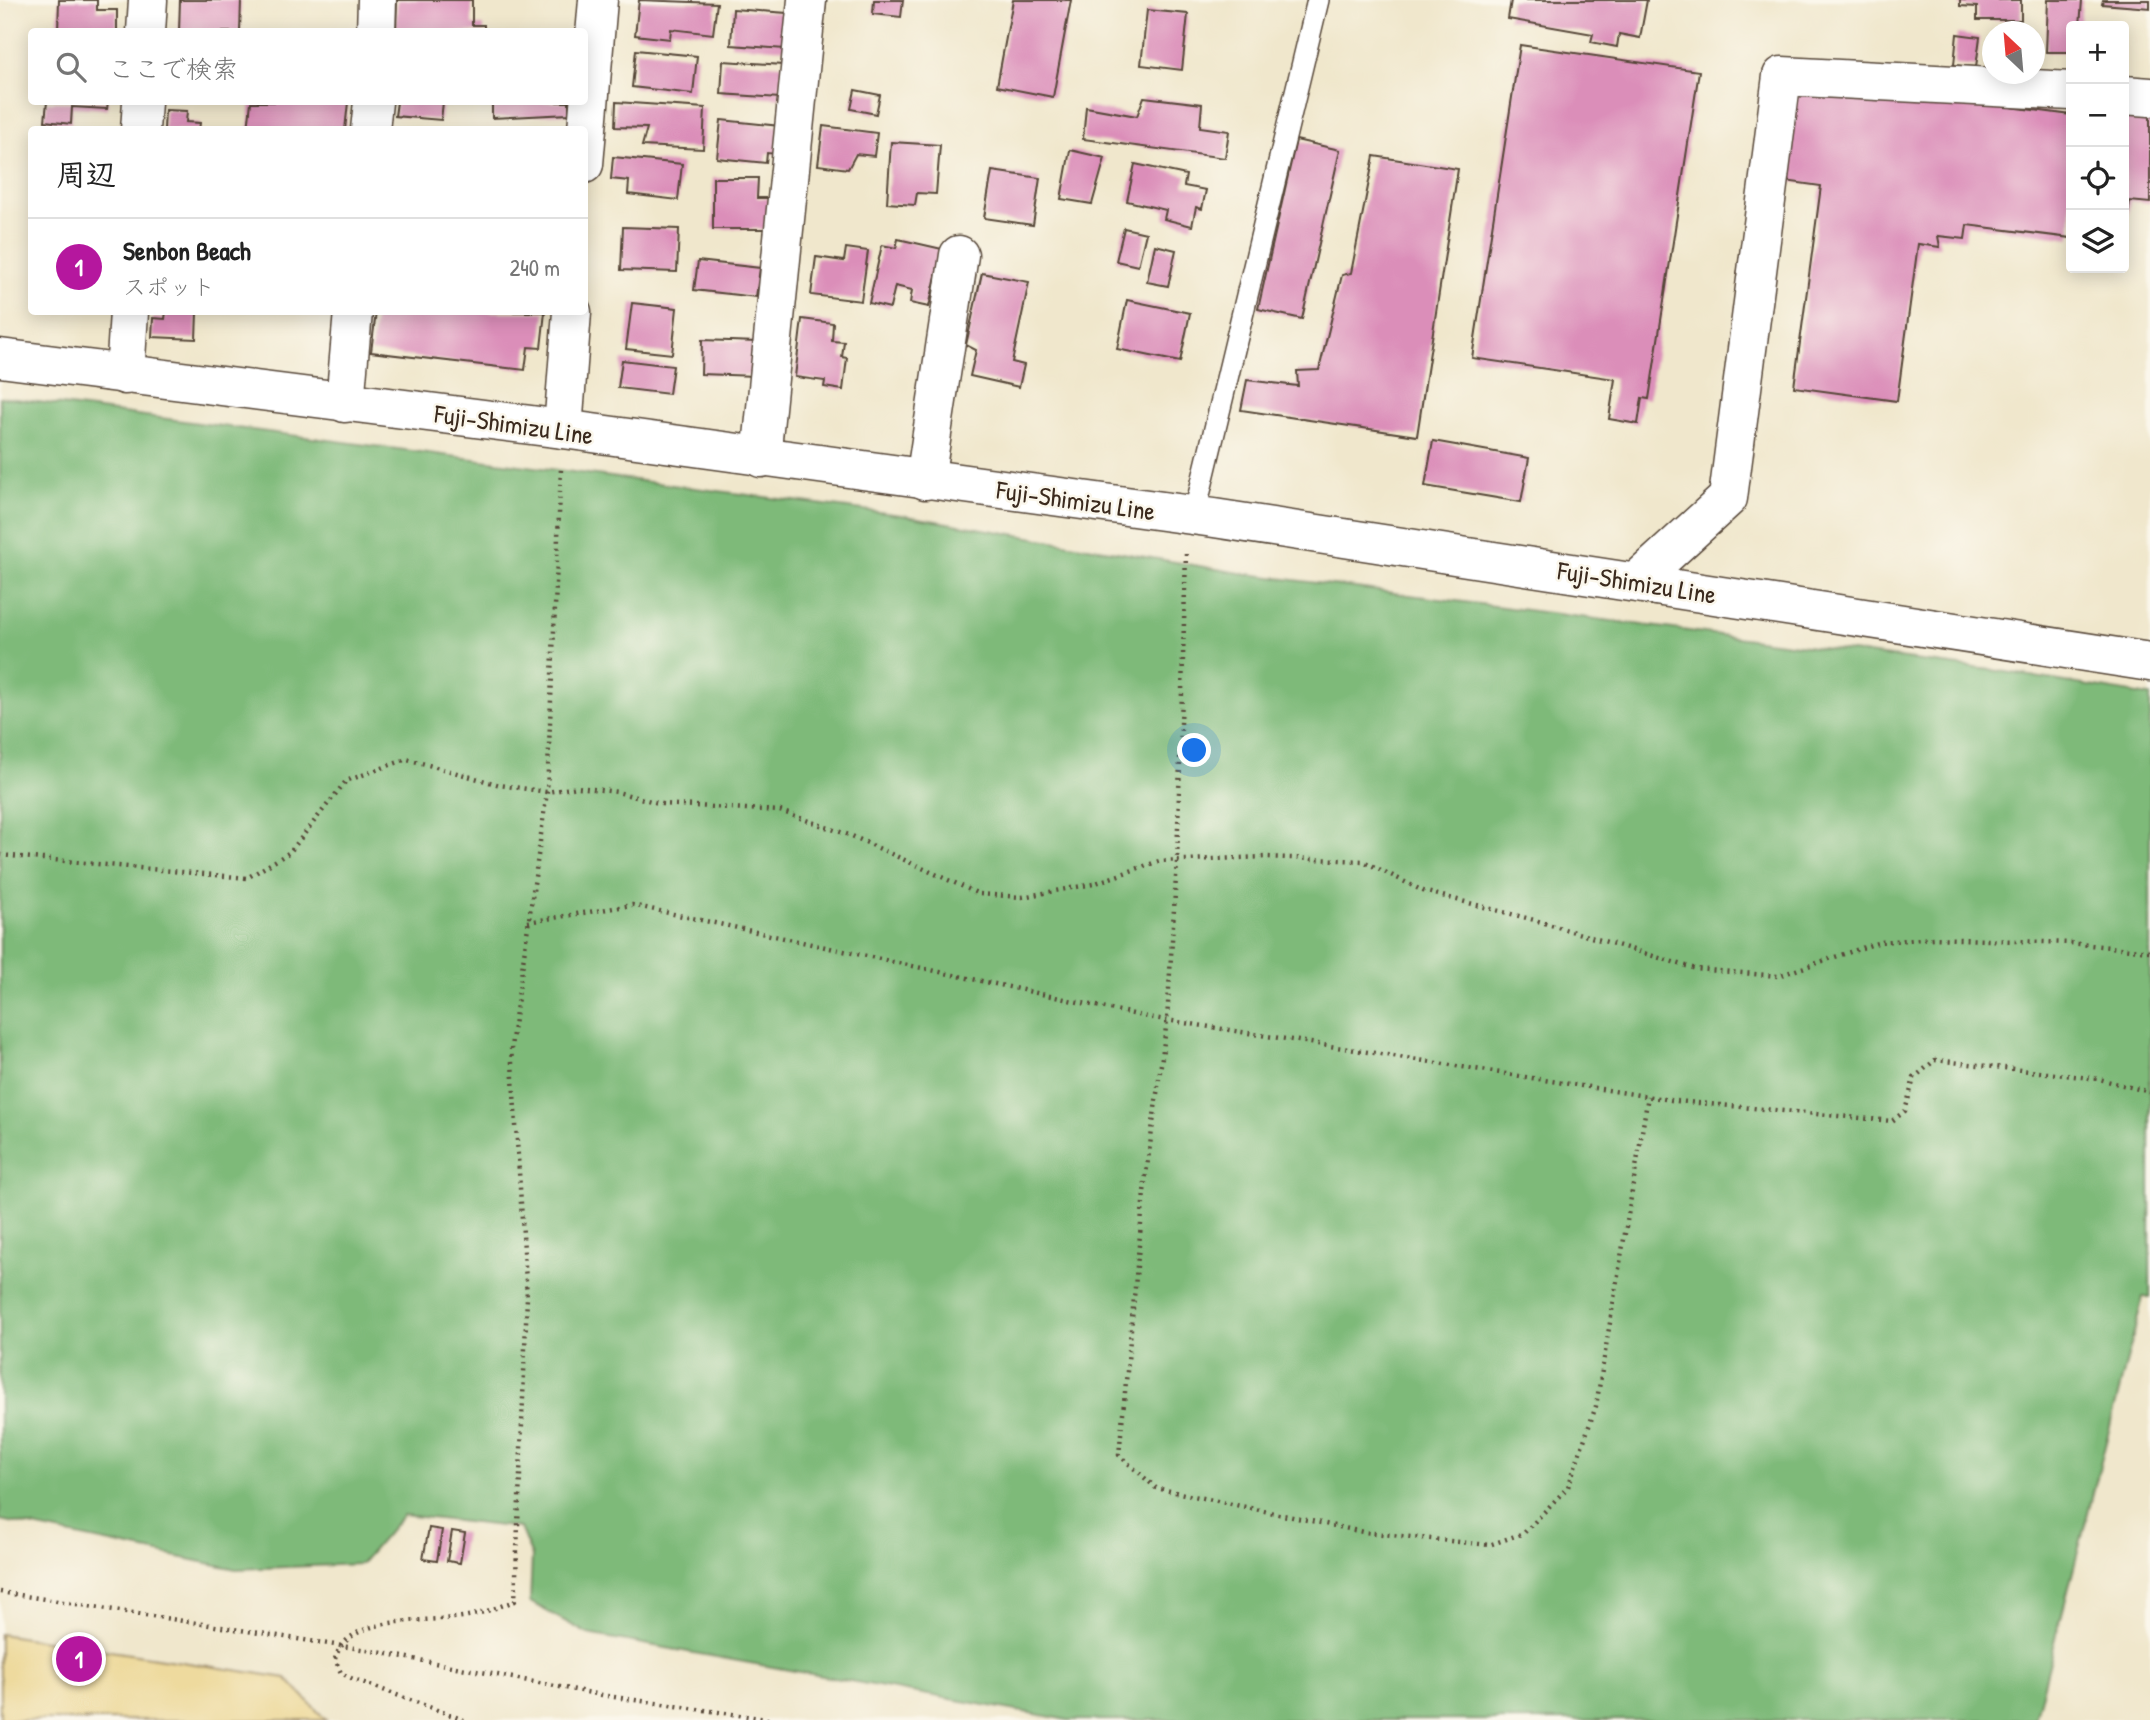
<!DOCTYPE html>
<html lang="ja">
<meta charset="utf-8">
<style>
:root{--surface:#fff;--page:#f2f2f2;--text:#222;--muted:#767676;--line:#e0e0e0;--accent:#b5179e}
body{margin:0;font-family:"Patrick Hand","Klee One",sans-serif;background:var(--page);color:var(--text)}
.controls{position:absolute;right:21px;top:21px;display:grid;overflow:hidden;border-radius:7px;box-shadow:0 4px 18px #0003}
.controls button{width:63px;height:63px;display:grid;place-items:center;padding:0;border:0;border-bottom:2px solid var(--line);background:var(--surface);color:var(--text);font:35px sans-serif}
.compass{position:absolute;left:1982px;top:21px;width:63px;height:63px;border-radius:50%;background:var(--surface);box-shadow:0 4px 18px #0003;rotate:334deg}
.you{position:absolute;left:1195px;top:751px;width:24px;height:24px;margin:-18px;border:5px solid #fff;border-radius:50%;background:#1a73e8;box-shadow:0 0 0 10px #1a73e833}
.badge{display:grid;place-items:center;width:46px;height:46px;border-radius:50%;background:var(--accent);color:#fff;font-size:23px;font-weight:700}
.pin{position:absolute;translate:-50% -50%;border:4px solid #fff;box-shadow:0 2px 7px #0006}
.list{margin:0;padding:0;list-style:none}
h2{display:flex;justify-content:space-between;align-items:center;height:91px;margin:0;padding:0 28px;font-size:30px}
h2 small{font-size:23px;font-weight:400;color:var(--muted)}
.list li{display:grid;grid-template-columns:46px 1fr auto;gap:21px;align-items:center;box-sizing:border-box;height:98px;padding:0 28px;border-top:2px solid var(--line)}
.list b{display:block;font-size:26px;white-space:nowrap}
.list p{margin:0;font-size:23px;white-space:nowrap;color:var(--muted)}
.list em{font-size:23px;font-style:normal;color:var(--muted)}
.icon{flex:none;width:38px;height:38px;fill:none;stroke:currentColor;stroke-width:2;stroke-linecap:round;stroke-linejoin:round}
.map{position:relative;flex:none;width:2150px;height:1720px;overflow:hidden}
.search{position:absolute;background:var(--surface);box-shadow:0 4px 18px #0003;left:28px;top:28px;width:560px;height:77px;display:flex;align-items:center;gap:18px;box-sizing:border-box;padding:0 24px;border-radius:7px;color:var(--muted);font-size:26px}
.panel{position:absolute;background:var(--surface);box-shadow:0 4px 18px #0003;left:28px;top:126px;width:560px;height:189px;border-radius:7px}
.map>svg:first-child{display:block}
.forest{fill:#7eba79;stroke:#5c724c;stroke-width:2}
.sand{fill:#eeda9e;stroke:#94825e;stroke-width:2}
.building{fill:#db8eb9}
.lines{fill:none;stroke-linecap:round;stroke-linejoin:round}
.lane-casing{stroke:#564638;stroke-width:24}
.street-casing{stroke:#564638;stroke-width:41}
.secondary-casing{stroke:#564638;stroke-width:41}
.path{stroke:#564638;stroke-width:4.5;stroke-dasharray:2 5;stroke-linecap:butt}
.lane{stroke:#fff;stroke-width:21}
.street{stroke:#fff;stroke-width:38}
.secondary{stroke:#fff;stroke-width:38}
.labels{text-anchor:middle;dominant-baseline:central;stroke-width:5;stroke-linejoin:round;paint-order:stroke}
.street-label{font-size:26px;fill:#3b2a1e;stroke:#fbf7ec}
</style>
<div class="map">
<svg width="2150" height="1720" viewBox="0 0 2150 1720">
<rect width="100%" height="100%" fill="#fbf7ec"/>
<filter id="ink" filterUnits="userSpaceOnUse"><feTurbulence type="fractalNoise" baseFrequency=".0143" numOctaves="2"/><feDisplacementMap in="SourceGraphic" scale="14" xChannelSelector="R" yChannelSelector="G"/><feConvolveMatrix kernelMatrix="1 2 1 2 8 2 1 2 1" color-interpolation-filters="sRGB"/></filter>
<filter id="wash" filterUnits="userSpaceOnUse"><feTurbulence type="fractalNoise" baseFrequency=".00686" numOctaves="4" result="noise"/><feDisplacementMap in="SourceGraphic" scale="28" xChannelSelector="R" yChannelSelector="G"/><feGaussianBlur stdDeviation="1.57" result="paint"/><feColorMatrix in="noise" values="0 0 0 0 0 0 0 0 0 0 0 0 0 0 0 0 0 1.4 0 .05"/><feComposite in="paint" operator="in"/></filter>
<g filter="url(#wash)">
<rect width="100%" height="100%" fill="#f0e7cc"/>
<path class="forest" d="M0,397L901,515L1240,573L2006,672L2150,696V1297H2143L2035,1720H1068L588,1634L530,1602L532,1556L520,1528L403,1515L361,1564L236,1569L0,1520Z"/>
<path class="sand" d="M0,1634L286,1678L326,1720H0Z"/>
<g id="blocks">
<path class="building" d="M59,0H97V10H117V32H58Z
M180,0H241L240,32H179Z
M397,0H472V25H484V32H396Z
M639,0L717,3L713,34L671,29L670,39L635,35Z
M874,0H903L901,17L873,14Z
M1013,0H1071L1053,97L997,86Z
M1511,0H1647L1640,38L1619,34L1617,47L1591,42L1593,34L1508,19Z
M1960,0H2021V20H1977V7L1960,6Z
M2048,0H2082L2080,26H2071V52H2046Z
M2103,0H2150V8L2102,4Z
M733,9L787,13L785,49L731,45Z
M1147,10L1188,14L1182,70L1141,65Z
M1957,34L1980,37L1976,67L1954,65Z
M1520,45L1699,71L1649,399L1642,398L1638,424L1609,419L1615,379L1472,358Z
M636,50L697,56L693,94L632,87Z
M723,61L783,65L780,98L721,94Z
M1798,79L2071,115V238L1967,225L1965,239L1938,236L1940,247L1918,244L1897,401L1794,387L1821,186L1785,181Z
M855,90L880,95L876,114L851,109Z
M1144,97L1202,104L1200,127L1229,131L1225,158L1083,139L1086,107L1137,116Z
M47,102H108L107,109L72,107L71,124L45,121Z
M251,102H348L345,130H248Z
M397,102H443L441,120L395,116Z
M492,102H569V114L492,118Z
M616,102L705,108L703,149L642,146L647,128L615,127Z
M2124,103L2150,107V203L2130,201L2125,236Z
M165,110L187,111L186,122L200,123L199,130H164Z
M721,120L780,126L777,154L767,153L766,163L717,158Z
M823,126L877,133L874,156L856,154L848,169L818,165Z
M1296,140L1340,150L1302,319L1258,309Z
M891,142L940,145L936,194L917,193L915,205L887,203Z
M1070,150L1105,158L1092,204L1061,199Z
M1374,156L1458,169L1417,436L1241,410L1247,380L1298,386L1297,371L1319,370L1342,275L1351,273Z
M613,157L682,164L678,200L628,194L629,181L611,179Z
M1135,164L1186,175L1184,186L1206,190L1202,209L1196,207L1192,226L1164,219L1166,210L1127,201Z
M992,171L1040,178L1033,225L984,218Z
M713,178H758L757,198H769V229H713Z
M623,227L679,229L677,272L621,270Z
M1124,228L1146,233L1138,266L1116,261Z
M898,239L942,249L929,307L910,303L912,290L895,286L890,308L869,303L882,245L896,248Z
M1155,245L1176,250L1168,286L1147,282Z
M846,248L868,251L861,301L811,295L816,257L844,261Z
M698,261L760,268L756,297L694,290Z
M982,273L1029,282L1012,362L1024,365L1019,387L970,376L976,350L966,345Z
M1127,300L1190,313L1180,362L1117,349Z
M632,303L677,308L672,354L626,349Z
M166,312H197L196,339L152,337L153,318L165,319Z
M376,312H545L541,348L528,347L525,370L371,352Z
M802,319L833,323L832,341L844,342L842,357L847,358L843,390L824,387L825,381L795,377Z
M702,340L757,342L756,376L701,374Z
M622,360L673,366L669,394L618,388Z
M1433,441L1529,458L1521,502L1425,486Z
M429,1528L442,1530L437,1561L423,1559Z
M452,1531L465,1533L460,1563L447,1561Z"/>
</g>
</g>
<g filter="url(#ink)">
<use href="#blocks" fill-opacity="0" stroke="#564638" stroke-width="2"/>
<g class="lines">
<g class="lane-casing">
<path id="lane" d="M1194,516L1318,0"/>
</g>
<g class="street-casing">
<path id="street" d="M146,32L148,0
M376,32L377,0
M2124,95L2150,97
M140,130L142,102
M370,130L373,102
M584,164L598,0
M125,375L129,312
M345,403L353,312
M563,429L572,312
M761,458L807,0
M925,480L959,255
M1636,582L1728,498L1782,76L2071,91"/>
</g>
<g class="secondary-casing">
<path id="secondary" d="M0,358L563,429L1214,518L2150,662"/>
</g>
<path class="path" d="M1186,554L1177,861L1167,1020L1145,1182L1119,1455L1156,1488L1363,1532L1489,1545L1524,1533L1568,1487L1596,1406L1648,1096
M0,855L247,878L290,852L346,781L407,759L500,785L547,792L578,787L617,792L662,804L780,811L852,836L979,894L1022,897L1093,884L1159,861L1266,857L1363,861L1423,891L1538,921L1696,969L1778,976L1880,942L1934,938L2070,943L2150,951
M528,922L632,905L1147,1017L1677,1101L1892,1121L1905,1111L1914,1078L1935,1060L2099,1079L2150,1092
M0,1592L367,1650L607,1696L773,1720
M464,1720L351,1678L341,1673L335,1659C349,1612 428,1624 468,1616C484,1613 500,1606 515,1601L527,1297L511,1047L547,792L561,468"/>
<use href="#lane" class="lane"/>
<use href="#street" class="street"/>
<use href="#secondary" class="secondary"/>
</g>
</g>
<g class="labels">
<g class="street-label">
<text transform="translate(514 424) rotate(8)">Fuji-Shimizu Line</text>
<text transform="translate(1076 500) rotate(8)">Fuji-Shimizu Line</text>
<text transform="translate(1637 582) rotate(9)">Fuji-Shimizu Line</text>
</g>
</g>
</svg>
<div class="controls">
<button>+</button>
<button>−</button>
<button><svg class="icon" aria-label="locate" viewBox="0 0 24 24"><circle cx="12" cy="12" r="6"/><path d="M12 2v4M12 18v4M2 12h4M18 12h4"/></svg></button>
<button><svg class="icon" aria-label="layers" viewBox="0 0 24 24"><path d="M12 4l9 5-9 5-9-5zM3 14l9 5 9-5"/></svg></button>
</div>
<svg class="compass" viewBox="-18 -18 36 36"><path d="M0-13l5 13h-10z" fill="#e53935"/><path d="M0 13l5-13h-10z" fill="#767676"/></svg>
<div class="you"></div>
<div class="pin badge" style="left:79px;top:1659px">1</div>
<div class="search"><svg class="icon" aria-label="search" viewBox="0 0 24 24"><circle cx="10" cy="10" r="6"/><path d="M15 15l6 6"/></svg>ここで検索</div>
<section class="panel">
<h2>周辺<small></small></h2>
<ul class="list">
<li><span class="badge">1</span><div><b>Senbon Beach</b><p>スポット</p></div><em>240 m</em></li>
</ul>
</section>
</div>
